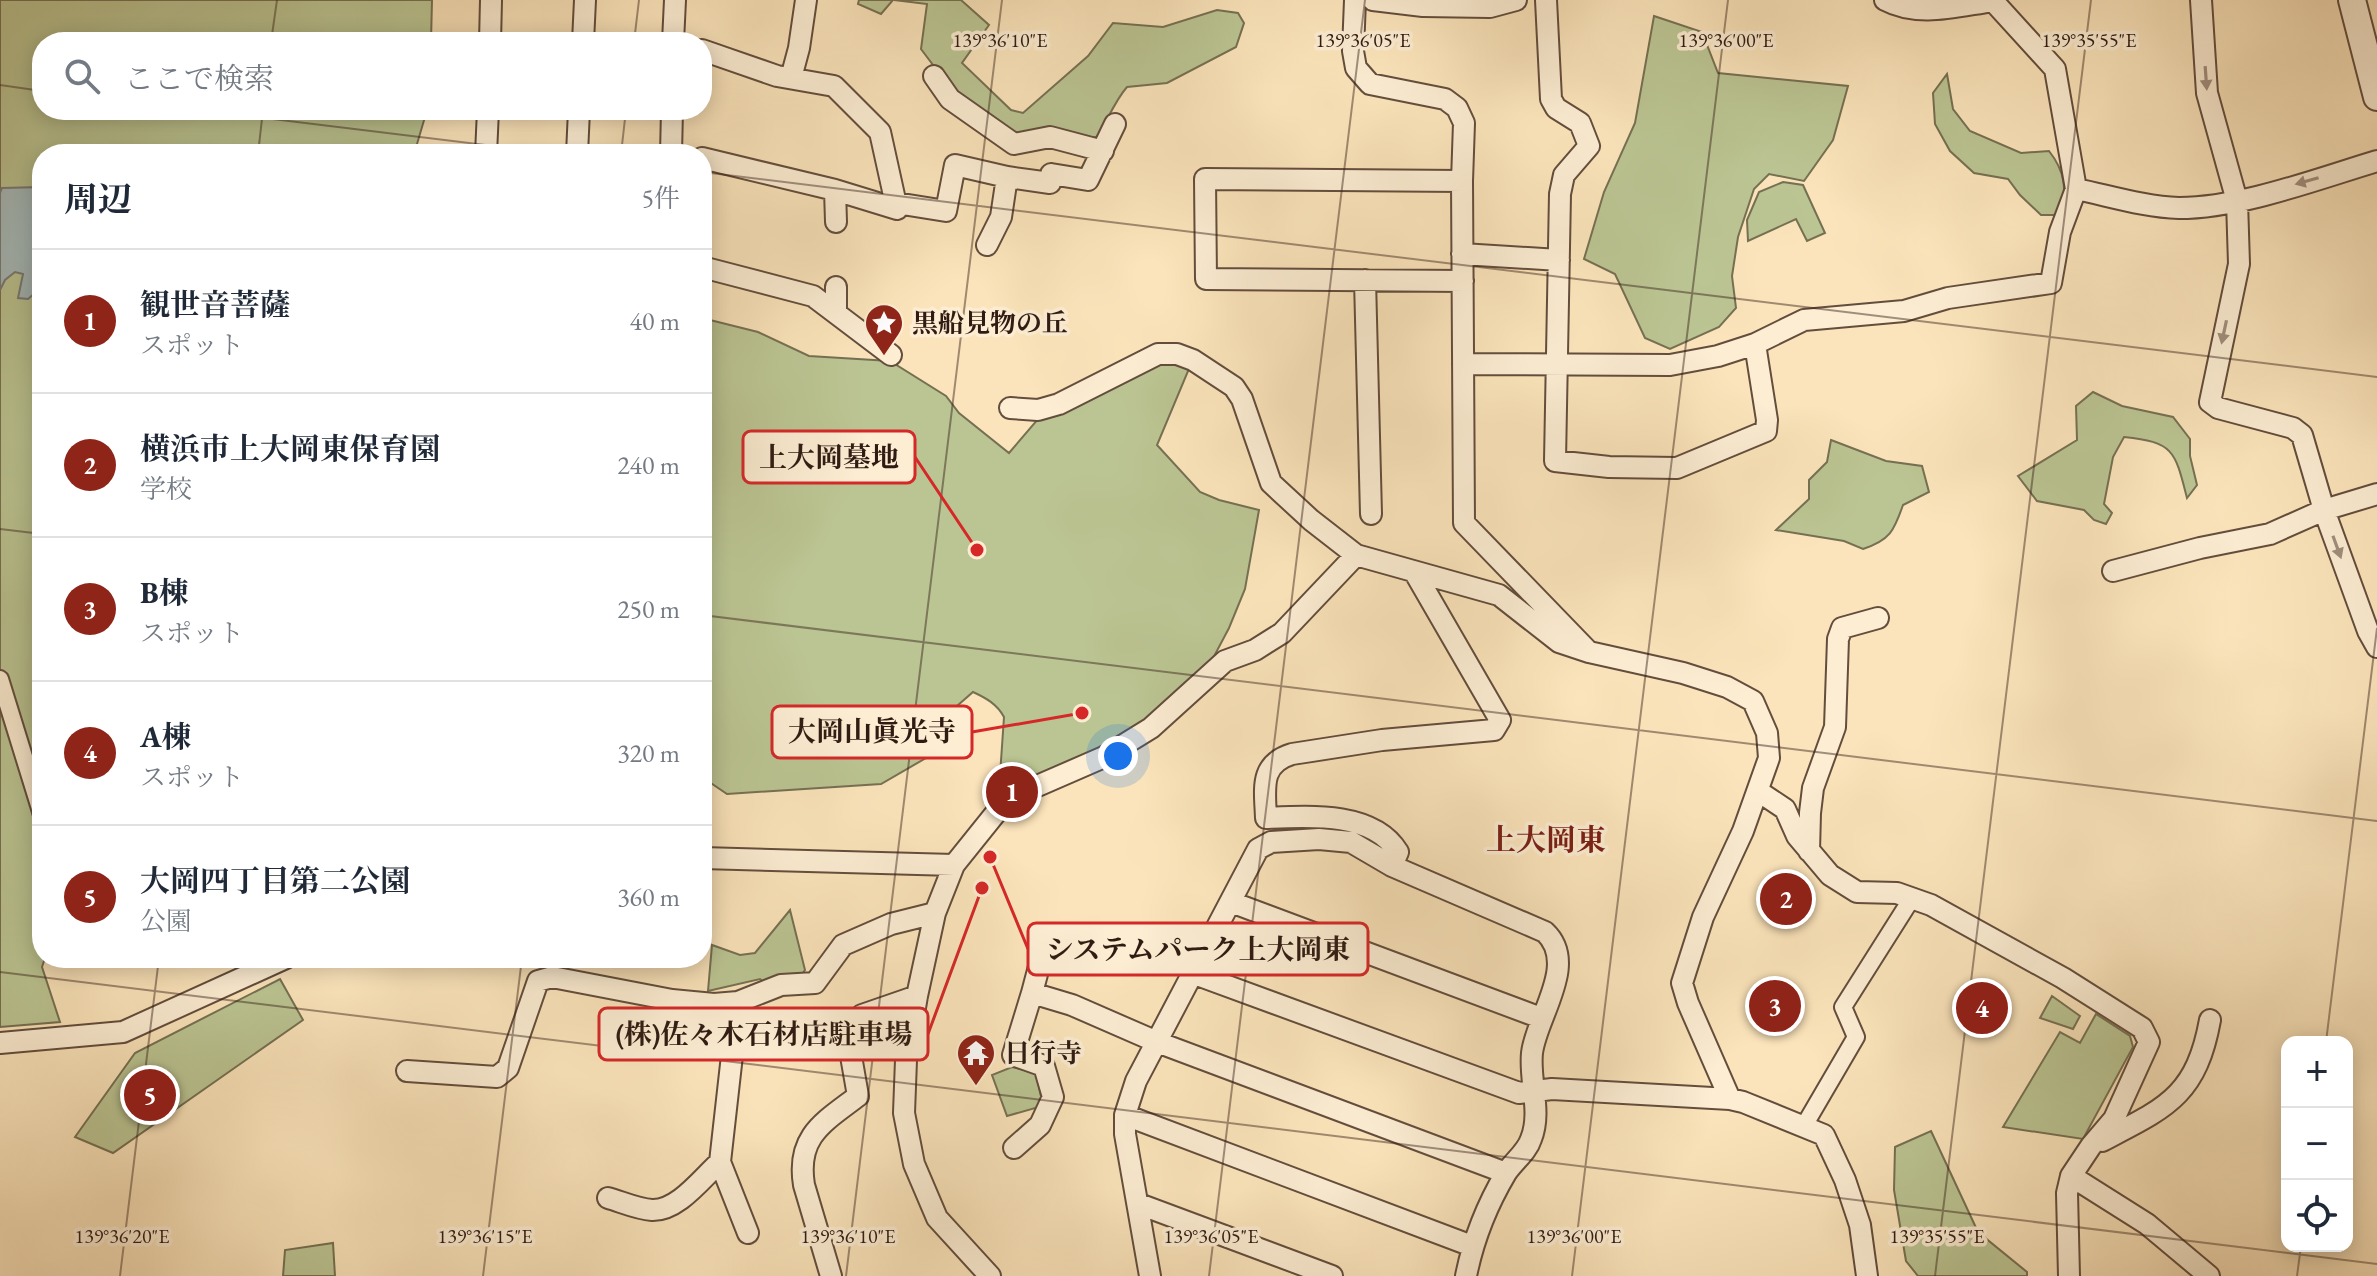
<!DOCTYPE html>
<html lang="ja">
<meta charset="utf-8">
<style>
:root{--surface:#fff;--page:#f2f2f3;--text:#1f2937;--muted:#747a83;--line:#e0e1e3;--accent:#8f2418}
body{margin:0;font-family:"EB Garamond","Noto Serif JP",serif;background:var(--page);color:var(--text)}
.controls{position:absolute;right:24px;bottom:24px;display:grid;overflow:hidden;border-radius:16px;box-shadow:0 4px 20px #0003}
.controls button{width:72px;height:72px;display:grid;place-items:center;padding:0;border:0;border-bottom:2px solid var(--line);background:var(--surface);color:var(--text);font:40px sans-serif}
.you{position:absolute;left:1118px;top:756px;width:28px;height:28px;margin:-20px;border:6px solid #fff;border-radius:50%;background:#1a73e8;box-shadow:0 0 0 12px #1a73e833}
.badge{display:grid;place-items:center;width:52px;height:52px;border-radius:50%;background:var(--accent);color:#fff;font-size:26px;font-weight:700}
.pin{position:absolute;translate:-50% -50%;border:4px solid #fff;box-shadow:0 2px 8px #0006}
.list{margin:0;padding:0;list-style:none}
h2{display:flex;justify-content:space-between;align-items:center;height:104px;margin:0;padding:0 32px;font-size:34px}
h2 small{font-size:26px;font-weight:400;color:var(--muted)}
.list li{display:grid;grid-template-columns:52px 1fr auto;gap:24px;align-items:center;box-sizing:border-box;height:144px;padding:0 32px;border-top:2px solid var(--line)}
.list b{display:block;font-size:30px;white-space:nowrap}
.list p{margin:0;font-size:26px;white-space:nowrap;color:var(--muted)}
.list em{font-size:26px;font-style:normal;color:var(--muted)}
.icon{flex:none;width:44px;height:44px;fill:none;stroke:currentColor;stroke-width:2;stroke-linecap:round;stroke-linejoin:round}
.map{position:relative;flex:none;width:2377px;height:1276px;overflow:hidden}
.search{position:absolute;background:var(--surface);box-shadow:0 4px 20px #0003;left:32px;top:32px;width:680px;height:88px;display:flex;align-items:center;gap:20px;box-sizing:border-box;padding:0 28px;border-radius:32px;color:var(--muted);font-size:30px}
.panel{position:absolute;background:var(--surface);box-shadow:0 4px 20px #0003;left:32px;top:144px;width:680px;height:824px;border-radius:32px}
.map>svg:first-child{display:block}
.green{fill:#bbc593;stroke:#767053;stroke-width:2}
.water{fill:#a5bbbc;stroke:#767b78;stroke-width:2}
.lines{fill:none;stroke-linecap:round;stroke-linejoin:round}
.pedestrian-casing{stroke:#634d3d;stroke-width:20}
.minor-casing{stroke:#634d3d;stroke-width:24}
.tertiary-casing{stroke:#634d3d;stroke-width:30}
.pedestrian{stroke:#fcedd3;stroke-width:16}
.minor{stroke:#fcedd3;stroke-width:20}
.tertiary{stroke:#fcedd3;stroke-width:26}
.oneway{fill:#a08e7d}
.ticks{fill:none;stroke:#301b13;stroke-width:2;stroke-opacity:0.45}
.labels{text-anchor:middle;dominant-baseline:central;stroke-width:7;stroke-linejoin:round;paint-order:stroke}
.poi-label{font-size:26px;font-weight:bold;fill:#301b13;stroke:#fcedd3;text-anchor:start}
.quarter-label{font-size:30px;font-weight:bold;fill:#7a1f14;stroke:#fcedd3}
.ticks-label{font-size:20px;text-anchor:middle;fill:#301b13;stroke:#fcedd3;stroke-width:7;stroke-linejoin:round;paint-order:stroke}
.leader{fill:none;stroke:#d62828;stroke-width:3}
.callout-dot{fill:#d62828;stroke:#fcedd3;stroke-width:3}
.callout{fill:#fcedd3;stroke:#d62828;stroke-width:3}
.callout-label{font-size:28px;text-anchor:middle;font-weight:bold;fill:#301b13}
</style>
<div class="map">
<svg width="2377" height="1276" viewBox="0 0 2377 1276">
<rect width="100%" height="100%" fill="#fbe4bb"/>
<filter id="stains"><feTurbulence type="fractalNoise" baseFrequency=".0025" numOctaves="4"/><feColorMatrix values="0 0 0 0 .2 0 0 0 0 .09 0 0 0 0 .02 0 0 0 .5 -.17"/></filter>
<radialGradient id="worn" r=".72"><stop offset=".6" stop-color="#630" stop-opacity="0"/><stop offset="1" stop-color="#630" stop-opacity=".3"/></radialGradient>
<path class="green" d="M0,0H432L431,42H42V110H427L417,144L423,154H42V958H45L42,967L60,1022L0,1027Z
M859,0H893L881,14L858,4Z
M894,0H961L989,25L962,63L1011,110L1023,113L1088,56L1113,23L1163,27L1217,10L1238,13L1244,23L1236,47L1167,83L1127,87C1114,102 1108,120 1097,137L1016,138L958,98L921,49L927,4Z
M1654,16L1702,32L1718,73L1848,86L1833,140L1804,181L1769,174L1754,189L1738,237L1732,276L1736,308L1719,327L1670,349L1645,338L1615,274L1584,259L1604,192L1635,123Z
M1947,74L1953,109L1970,131L2021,153L2049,151C2065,171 2068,191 2059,215H2041L2020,195L2008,179L1974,173L1950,151L1935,124L1933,93Z
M1783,182L1803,185L1825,233L1807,241L1796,219L1748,241L1747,220L1759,192Z
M702,318L758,332L809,356L890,361L946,396L959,413L1009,453L1038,419L1168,359L1191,364L1157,445L1200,492L1219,500L1259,510L1245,589L1229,628L1210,664L1149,724L1017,792L1011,787L999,790L1004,717C997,704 986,698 973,692L957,706L926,758L881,784L727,794L702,777Z
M2093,392L2122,406L2173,417L2190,439V456L2197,485L2187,498C2175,451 2174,442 2124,437L2113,457L2104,504L2112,513L2106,524L2094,520L2084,510L2037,501L2018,476L2077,440L2076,406Z
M1831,440L1886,461L1922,466L1929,492L1903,505C1894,531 1890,540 1863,549L1844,541L1776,530L1809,499V480L1827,462Z
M790,910L805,970L802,974L762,981L760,979L708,991L712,945L740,955L755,953Z
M280,979L303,1020L113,1153L75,1137L135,1053Z
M2052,996L2080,1016L2073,1029L2040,1018Z
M2096,1014L2130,1036L2133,1047L2083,1139L2003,1127L2060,1032L2080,1043Z
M1012,1067L1036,1073L1042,1101L1039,1107L1007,1116L992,1075Z
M1931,1131L1978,1232L2027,1272V1276H1918L1906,1261L1894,1190L1895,1147Z
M333,1243L335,1276H283L285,1250Z"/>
<path class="water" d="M42,187L41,288L28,299L18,298L23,274L15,272L5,280L0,290V193L2,188Z"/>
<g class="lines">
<g class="pedestrian-casing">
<path id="pedestrian" d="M0,679L42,815
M1804,1126L1856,1037L1843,1007L1912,898"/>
</g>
<g class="minor-casing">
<path id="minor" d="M1355,0L1353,51L1356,68L1370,84L1445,99L1457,108L1464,123L1462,181L1464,523L1586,649
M1373,0L1423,6L1490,7L1516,0
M1546,0L1551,99L1556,108L1580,123L1589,146L1564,175L1560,194L1555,461L1609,467L1677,468L1766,431L1767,420L1755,344
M1885,0C1919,18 1957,6 1993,1L2055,69L2076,189C2110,196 2145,207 2179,208C2241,208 2317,179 2377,161
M2201,0L2207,93L2237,201L2239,264L2210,402L2218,408L2293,428L2302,435L2324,510L2368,631L2377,647
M490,42L491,0
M583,42L585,0
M673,42L675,0
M702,50L777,76L834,86L880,132L897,209L835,190L702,158
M934,76L950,99L1014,144L1050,137L1103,151
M791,78L799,48L806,0
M486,154L488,110
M577,154L579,110
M671,154L672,110
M1462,181L1205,179L1206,279L1463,281
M835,190L836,222
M896,203L946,211L955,165L1007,177L1050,183L1051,174L1088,180L1115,124
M987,245L1001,217L1007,177
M1462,254L1559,260
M702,267L813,296L891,355
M1365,280L1371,514
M836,312V287
M1463,364L1670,365L1718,356L1755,344L1804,320L1904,311L1948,298L2051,283L2060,232L2076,189
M1010,408L1038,410L1059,404L1158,354H1177L1193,360L1234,387L1242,399L1271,483L1311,520L1356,555L1499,595L1559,642L1589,652L1683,673L1727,687L1753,701L1767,733L1769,758L1743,831L1703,917L1682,983L1688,1003L1730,1099
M2113,571L2200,548L2270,534L2324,510L2377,494
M1758,791L1785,809L1797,836L1830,875L1857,892L1897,893L1931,905L2063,978L2142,1028L2149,1042L2114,1119L2091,1146L2071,1176L2067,1193L2069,1276
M1809,851L1810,813L1813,788L1835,727L1838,639L1842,628L1878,618
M702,858L954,865
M1392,866L1398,852C1373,811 1308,816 1266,818C1265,789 1259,764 1292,754L1382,740L1494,730L1500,720L1415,573
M1231,902L1541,1018
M1192,973L1519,1093L1552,1089L1730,1099L1743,1102L1824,1135L1845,1180L1860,1225L1867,1276
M1032,993L1046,940
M738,1002L720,1162L748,1233
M0,1043L123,1032L286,958
M407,1071L497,1077L508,1068L538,981L552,977L672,1000L714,1004L738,1002L781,985L815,983L843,945L891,924L935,913
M1125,1115L1472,1246
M2102,1141C2165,1108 2196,1097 2210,1020
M1014,1148L1040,1125L1053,1097L1044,1066L1013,1055L1032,993L1072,1005L1157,1042L1506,1173
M2071,1176L2147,1224L2209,1276
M608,1198C622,1202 637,1209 652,1210C678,1211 702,1178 720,1162
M1139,1204L1332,1276
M831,1276L804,1185C796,1136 824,1122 858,1096L851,1056L862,1015L917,996
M990,1276L937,1218L914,1164L904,1113L906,1060L917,996L935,913L954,865L1003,804L1035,787L1104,757L1151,728L1225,661L1255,650L1282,633L1356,555
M1150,1276L1125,1134V1115L1136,1081L1258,849L1271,842L1319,839L1351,842L1392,866L1545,932C1579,964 1536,1017 1532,1053C1529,1081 1542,1112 1531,1139C1527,1152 1513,1162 1506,1173C1487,1205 1473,1241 1466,1276"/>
</g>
<g class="tertiary-casing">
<path id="tertiary" d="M2352,0L2377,97"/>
</g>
<use href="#pedestrian" class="pedestrian"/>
<use href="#minor" class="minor"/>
<use href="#tertiary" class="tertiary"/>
</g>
<defs><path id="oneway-solid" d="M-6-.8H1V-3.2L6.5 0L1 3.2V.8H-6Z" transform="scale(2)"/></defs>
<g class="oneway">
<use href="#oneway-solid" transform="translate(2206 78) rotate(86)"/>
<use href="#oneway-solid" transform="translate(2307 181) rotate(164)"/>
<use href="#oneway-solid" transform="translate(2224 332) rotate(102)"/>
<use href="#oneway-solid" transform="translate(2337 547) rotate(70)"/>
</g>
<path class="ticks" d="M271,42L277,0M634,42L639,0M0,85L42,91M200,110L558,154M258,154L263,110M621,154L626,110M702,172L2377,377M0,529L42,534M702,615L2377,821M0,972L2377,1264M2326,1042L2377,628M120,1276L159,958M483,1276L522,958M846,1276L1002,0M1209,1276L1365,0M1572,1276L1728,0M1935,1276L2091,0M2297,1276L2301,1246"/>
<defs>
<g id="sight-pin" transform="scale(2)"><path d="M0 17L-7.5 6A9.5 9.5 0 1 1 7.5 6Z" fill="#8f2418" stroke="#fcedd3"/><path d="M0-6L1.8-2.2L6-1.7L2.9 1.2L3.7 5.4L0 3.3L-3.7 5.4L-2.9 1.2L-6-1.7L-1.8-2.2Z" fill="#fff"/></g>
<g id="temple-pin" transform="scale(2)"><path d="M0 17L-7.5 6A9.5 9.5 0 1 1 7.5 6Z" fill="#8f2418" stroke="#fcedd3"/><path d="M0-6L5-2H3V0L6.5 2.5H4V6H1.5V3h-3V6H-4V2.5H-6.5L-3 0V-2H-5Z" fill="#fff"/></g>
</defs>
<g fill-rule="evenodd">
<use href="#sight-pin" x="884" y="323"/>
<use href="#temple-pin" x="976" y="1053"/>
</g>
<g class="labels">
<g class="poi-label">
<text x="912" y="323">黒船見物の丘</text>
<text x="1004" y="1053">日行寺</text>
</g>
<g class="quarter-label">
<text x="1546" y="839">上大岡東</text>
</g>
</g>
<g class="ticks-label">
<text x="1000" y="47">139°36'10"E</text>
<text x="1363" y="47">139°36'05"E</text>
<text x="1726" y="47">139°36'00"E</text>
<text x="2089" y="47">139°35'55"E</text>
<text x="122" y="1243">139°36'20"E</text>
<text x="485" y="1243">139°36'15"E</text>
<text x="848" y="1243">139°36'10"E</text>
<text x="1211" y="1243">139°36'05"E</text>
<text x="1574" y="1243">139°36'00"E</text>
<text x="1937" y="1243">139°35'55"E</text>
</g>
<path class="leader" d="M977 550L915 457M1082 713L972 732M990 857L1028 949M982 888L928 1034"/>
<g class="callout-dot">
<circle cx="977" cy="550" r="8"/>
<circle cx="1082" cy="713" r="8"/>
<circle cx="990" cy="857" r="8"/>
<circle cx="982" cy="888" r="8"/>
</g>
<g class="callout">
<rect x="743" y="431" width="172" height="52" rx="8"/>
<rect x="772" y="706" width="200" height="52" rx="8"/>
<rect x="1028" y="923" width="340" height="52" rx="8"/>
<rect x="599" y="1008" width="329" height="52" rx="8"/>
</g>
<g class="callout-label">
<text x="829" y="467">上大岡墓地</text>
<text x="872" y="741">大岡山眞光寺</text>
<text x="1198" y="959">システムパーク上大岡東</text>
<text x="764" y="1044">(株)佐々木石材店駐車場</text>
</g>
<rect width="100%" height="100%" filter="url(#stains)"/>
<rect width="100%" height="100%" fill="url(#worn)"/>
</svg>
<div class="controls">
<button>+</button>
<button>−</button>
<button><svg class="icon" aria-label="locate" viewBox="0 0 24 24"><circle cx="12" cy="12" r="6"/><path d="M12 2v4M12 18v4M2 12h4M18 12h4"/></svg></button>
</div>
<div class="you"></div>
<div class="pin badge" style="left:1012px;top:792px">1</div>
<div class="pin badge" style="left:1786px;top:899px">2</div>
<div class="pin badge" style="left:1775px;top:1006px">3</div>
<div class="pin badge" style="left:1982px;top:1008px">4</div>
<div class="pin badge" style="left:150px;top:1095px">5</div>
<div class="search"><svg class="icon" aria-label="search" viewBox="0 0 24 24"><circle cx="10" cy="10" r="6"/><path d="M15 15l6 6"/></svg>ここで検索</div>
<section class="panel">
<h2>周辺<small>5件</small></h2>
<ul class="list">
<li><span class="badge">1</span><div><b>観世音菩薩</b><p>スポット</p></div><em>40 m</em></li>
<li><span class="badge">2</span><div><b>横浜市上大岡東保育園</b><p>学校</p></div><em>240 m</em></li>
<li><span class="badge">3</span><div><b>B棟</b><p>スポット</p></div><em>250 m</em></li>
<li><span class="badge">4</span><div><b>A棟</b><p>スポット</p></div><em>320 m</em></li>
<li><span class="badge">5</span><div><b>大岡四丁目第二公園</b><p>公園</p></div><em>360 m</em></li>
</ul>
</section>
</div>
